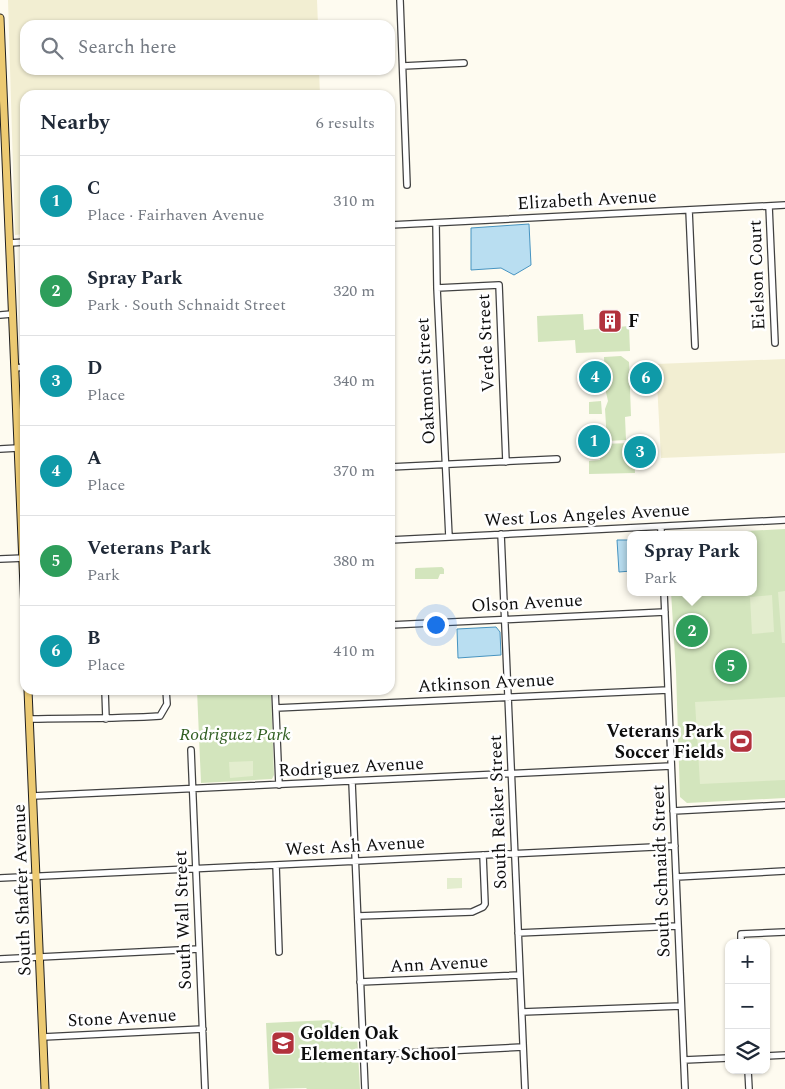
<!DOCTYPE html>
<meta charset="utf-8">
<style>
:root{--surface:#fff;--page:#f6f6f7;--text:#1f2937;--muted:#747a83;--line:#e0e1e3;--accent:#b2323c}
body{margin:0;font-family:Spectral,serif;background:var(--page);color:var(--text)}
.controls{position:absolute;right:15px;bottom:15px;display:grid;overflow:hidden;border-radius:10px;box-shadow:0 1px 4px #0004}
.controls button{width:45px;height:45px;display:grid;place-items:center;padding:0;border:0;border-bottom:1px solid var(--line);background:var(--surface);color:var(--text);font:25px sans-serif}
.you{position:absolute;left:435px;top:624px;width:18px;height:18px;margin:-12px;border:4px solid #fff;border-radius:50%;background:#1a73e8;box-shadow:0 0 0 8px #1a73e833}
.badge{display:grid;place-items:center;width:32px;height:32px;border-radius:50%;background:var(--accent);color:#fff;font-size:16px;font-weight:700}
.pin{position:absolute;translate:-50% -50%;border:2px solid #fff;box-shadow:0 1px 5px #0006}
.popup{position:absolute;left:627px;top:531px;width:130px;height:65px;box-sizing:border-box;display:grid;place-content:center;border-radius:10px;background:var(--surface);filter:drop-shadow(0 1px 4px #0005);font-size:16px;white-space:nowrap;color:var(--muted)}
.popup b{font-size:19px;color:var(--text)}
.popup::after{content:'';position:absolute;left:50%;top:100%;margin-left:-10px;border:10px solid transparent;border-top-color:var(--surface)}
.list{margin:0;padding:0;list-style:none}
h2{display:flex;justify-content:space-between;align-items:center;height:65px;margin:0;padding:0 20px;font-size:21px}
h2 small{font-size:16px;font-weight:400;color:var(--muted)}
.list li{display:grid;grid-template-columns:32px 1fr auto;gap:15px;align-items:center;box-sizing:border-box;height:90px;padding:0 20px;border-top:1px solid var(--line)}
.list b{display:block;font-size:19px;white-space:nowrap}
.list p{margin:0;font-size:16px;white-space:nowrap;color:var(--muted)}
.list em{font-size:16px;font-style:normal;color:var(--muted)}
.icon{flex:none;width:28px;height:28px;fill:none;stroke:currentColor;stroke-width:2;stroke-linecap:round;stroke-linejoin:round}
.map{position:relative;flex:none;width:785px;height:1089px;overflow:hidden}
.search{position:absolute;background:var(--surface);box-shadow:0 1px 4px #0004;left:20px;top:20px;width:375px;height:55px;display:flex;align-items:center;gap:12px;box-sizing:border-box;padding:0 18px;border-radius:15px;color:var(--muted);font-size:19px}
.panel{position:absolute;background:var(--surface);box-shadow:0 1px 4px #0004;left:20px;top:90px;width:375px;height:605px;border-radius:15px}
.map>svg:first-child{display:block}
.farmland{fill:#f2eed2}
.green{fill:#d3e5bd}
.pitch{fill:#e3edce}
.water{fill:#b9def1;stroke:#4794c1}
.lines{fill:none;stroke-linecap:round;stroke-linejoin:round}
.minor-casing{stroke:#414141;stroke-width:8}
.major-casing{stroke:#1f1f1f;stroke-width:9}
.minor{stroke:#fff;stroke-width:5.5}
.major{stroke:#ecca72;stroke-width:7}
.labels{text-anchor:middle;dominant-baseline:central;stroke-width:5;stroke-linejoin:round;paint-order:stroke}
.street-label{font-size:18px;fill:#0e0e0e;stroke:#fff}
.poi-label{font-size:18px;font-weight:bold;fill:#0e0e0e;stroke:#fff;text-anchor:start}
.park-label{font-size:18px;font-style:italic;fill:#326024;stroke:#fff}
</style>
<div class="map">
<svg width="785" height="1089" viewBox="0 0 785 1089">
<rect width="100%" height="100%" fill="#fefbf0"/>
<path class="farmland" d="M8,0H317L318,25H25V70H319L320,95H25V234L15,235Z
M785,359V453L661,458L656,364Z"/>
<path class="green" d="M583,314L584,330L629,326L630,351L576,353L575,340L538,342L537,316Z
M621,356L629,362L631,416L625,417L626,440L607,441L605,409L608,401L605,388L604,357Z
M601,401L602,414H589V402Z
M634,443L635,473L589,474V461L600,460L599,444Z
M785,529V798L687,803L680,797L676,672L671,592H753V535H668Z
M442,567L444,569V574H440L438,579H415V569L416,568Z
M197,690H271L274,775L272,779L201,783Z
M329,1020L357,1035L360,1089H307L306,1088L269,1089L266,1023Z"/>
<path class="pitch" d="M785,591V643H782L778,592Z
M772,595L774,632L752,634L750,597Z
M785,697V780L700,784L695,702Z
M253,761V776L230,778L229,762Z
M447,878H462V888L447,889Z"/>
<path class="water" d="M529,224L531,265L514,275L501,268L471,270V228Z
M617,540H631V571L619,572Z
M496,627L500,632L501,655L458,658L457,629Z"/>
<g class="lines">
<g class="minor-casing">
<path id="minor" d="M400,0L407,185
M403,66L464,63
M769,206L775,343
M689,210L695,346
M436,223L437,288L449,537
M390,225L785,205
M10,243L25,242
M437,288L499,285L506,462
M0,315L12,314
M15,368L25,367
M0,449L18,448
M390,467L557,459
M661,527V535
M501,534L525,1089
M390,540L785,520
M0,559L25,558
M664,592L685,1089
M390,625L665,612
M105,690L106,719
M275,690L279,785
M276,708L668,690
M30,719C73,718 116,719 160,716L167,704L166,690
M191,750L205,1089
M352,782L365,1089
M33,796L671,766
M673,811L785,805
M276,865L279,952
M676,877L785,871
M0,878L675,846
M358,916L472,912L483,907L485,904L483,855
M518,933L678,926
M741,943V934L785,932
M40,957L199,949
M0,959L40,957
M360,982L520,975
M522,1012L681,1006
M43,1037L203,1029
M364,1055L523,1047
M766,1056L785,1055
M684,1060L729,1058
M748,1070L749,1089"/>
</g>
<g class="major-casing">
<path id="major" d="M0,18L25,611
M28,690L45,1089"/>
</g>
<use href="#minor" class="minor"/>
<use href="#major" class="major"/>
</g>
<defs>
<g id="building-square" transform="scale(1.25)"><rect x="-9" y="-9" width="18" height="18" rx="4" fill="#b2323c" stroke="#fff"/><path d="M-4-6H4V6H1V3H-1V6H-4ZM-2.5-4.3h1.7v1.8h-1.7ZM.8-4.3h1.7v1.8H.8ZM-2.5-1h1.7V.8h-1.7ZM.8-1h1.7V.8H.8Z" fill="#fff"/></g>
<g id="stadium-square" transform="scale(1.25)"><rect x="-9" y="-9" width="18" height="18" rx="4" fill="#b2323c" stroke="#fff"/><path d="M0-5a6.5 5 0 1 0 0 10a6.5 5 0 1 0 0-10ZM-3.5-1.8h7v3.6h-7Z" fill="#fff"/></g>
<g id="school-square" transform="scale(1.25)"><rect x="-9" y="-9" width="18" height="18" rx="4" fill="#b2323c" stroke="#fff"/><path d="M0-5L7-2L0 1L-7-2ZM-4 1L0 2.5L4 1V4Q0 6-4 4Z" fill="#fff"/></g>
</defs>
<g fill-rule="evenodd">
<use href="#building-square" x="610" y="321"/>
<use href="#stadium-square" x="741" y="741"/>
<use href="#school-square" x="283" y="1043"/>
</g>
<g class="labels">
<g class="street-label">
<text transform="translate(587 200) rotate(-3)">Elizabeth Avenue</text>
<text transform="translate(757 275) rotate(-92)">Eielson Court</text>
<text transform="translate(486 343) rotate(-93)">Verde Street</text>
<text transform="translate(426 381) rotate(-93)">Oakmont Street</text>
<text transform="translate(587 515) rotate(-3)">West Los Angeles Avenue</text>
<text transform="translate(527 603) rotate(-3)">Olson Avenue</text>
<text transform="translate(486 683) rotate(-3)">Atkinson Avenue</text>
<text transform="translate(351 767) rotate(-3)">Rodriguez Avenue</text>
<text transform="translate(498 812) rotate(-92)">South Reiker Street</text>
<text transform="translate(355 846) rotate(-3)">West Ash Avenue</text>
<text transform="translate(661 871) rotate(-92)">South Schnaidt Street</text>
<text transform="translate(22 890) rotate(-92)">South Shafter Avenue</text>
<text transform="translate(183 920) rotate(-92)">South Wall Street</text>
<text transform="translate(439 964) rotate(-3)">Ann Avenue</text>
<text transform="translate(122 1018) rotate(-3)">Stone Avenue</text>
</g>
<g class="poi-label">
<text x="628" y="321">F</text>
<text x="724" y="731" text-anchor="end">Veterans Park<tspan x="724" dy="21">Soccer Fields</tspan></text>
<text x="300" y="1033">Golden Oak<tspan x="300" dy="21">Elementary School</tspan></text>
</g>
<g class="park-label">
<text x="235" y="734">Rodriguez Park</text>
</g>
</g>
</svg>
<div class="controls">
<button>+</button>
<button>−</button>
<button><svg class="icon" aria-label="layers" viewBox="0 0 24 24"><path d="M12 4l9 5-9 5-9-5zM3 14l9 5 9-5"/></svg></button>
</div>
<div class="you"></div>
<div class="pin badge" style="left:594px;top:441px;background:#0f9aa8">1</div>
<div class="pin badge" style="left:692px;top:631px;background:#2e9e5b">2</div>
<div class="popup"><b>Spray Park</b>Park</div>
<div class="pin badge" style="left:640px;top:452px;background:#0f9aa8">3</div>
<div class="pin badge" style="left:595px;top:377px;background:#0f9aa8">4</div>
<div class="pin badge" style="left:731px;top:666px;background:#2e9e5b">5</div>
<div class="pin badge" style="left:646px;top:378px;background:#0f9aa8">6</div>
<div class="search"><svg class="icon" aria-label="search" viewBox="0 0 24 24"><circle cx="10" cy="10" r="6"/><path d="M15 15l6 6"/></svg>Search here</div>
<section class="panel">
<h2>Nearby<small>6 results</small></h2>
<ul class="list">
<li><span class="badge" style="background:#0f9aa8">1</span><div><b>C</b><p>Place · Fairhaven Avenue</p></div><em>310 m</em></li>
<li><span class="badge" style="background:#2e9e5b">2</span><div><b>Spray Park</b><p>Park · South Schnaidt Street</p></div><em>320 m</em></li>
<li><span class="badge" style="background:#0f9aa8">3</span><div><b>D</b><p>Place</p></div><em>340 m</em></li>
<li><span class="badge" style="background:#0f9aa8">4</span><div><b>A</b><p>Place</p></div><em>370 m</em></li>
<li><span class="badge" style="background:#2e9e5b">5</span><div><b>Veterans Park</b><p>Park</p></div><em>380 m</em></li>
<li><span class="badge" style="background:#0f9aa8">6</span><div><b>B</b><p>Place</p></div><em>410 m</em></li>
</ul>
</section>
</div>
